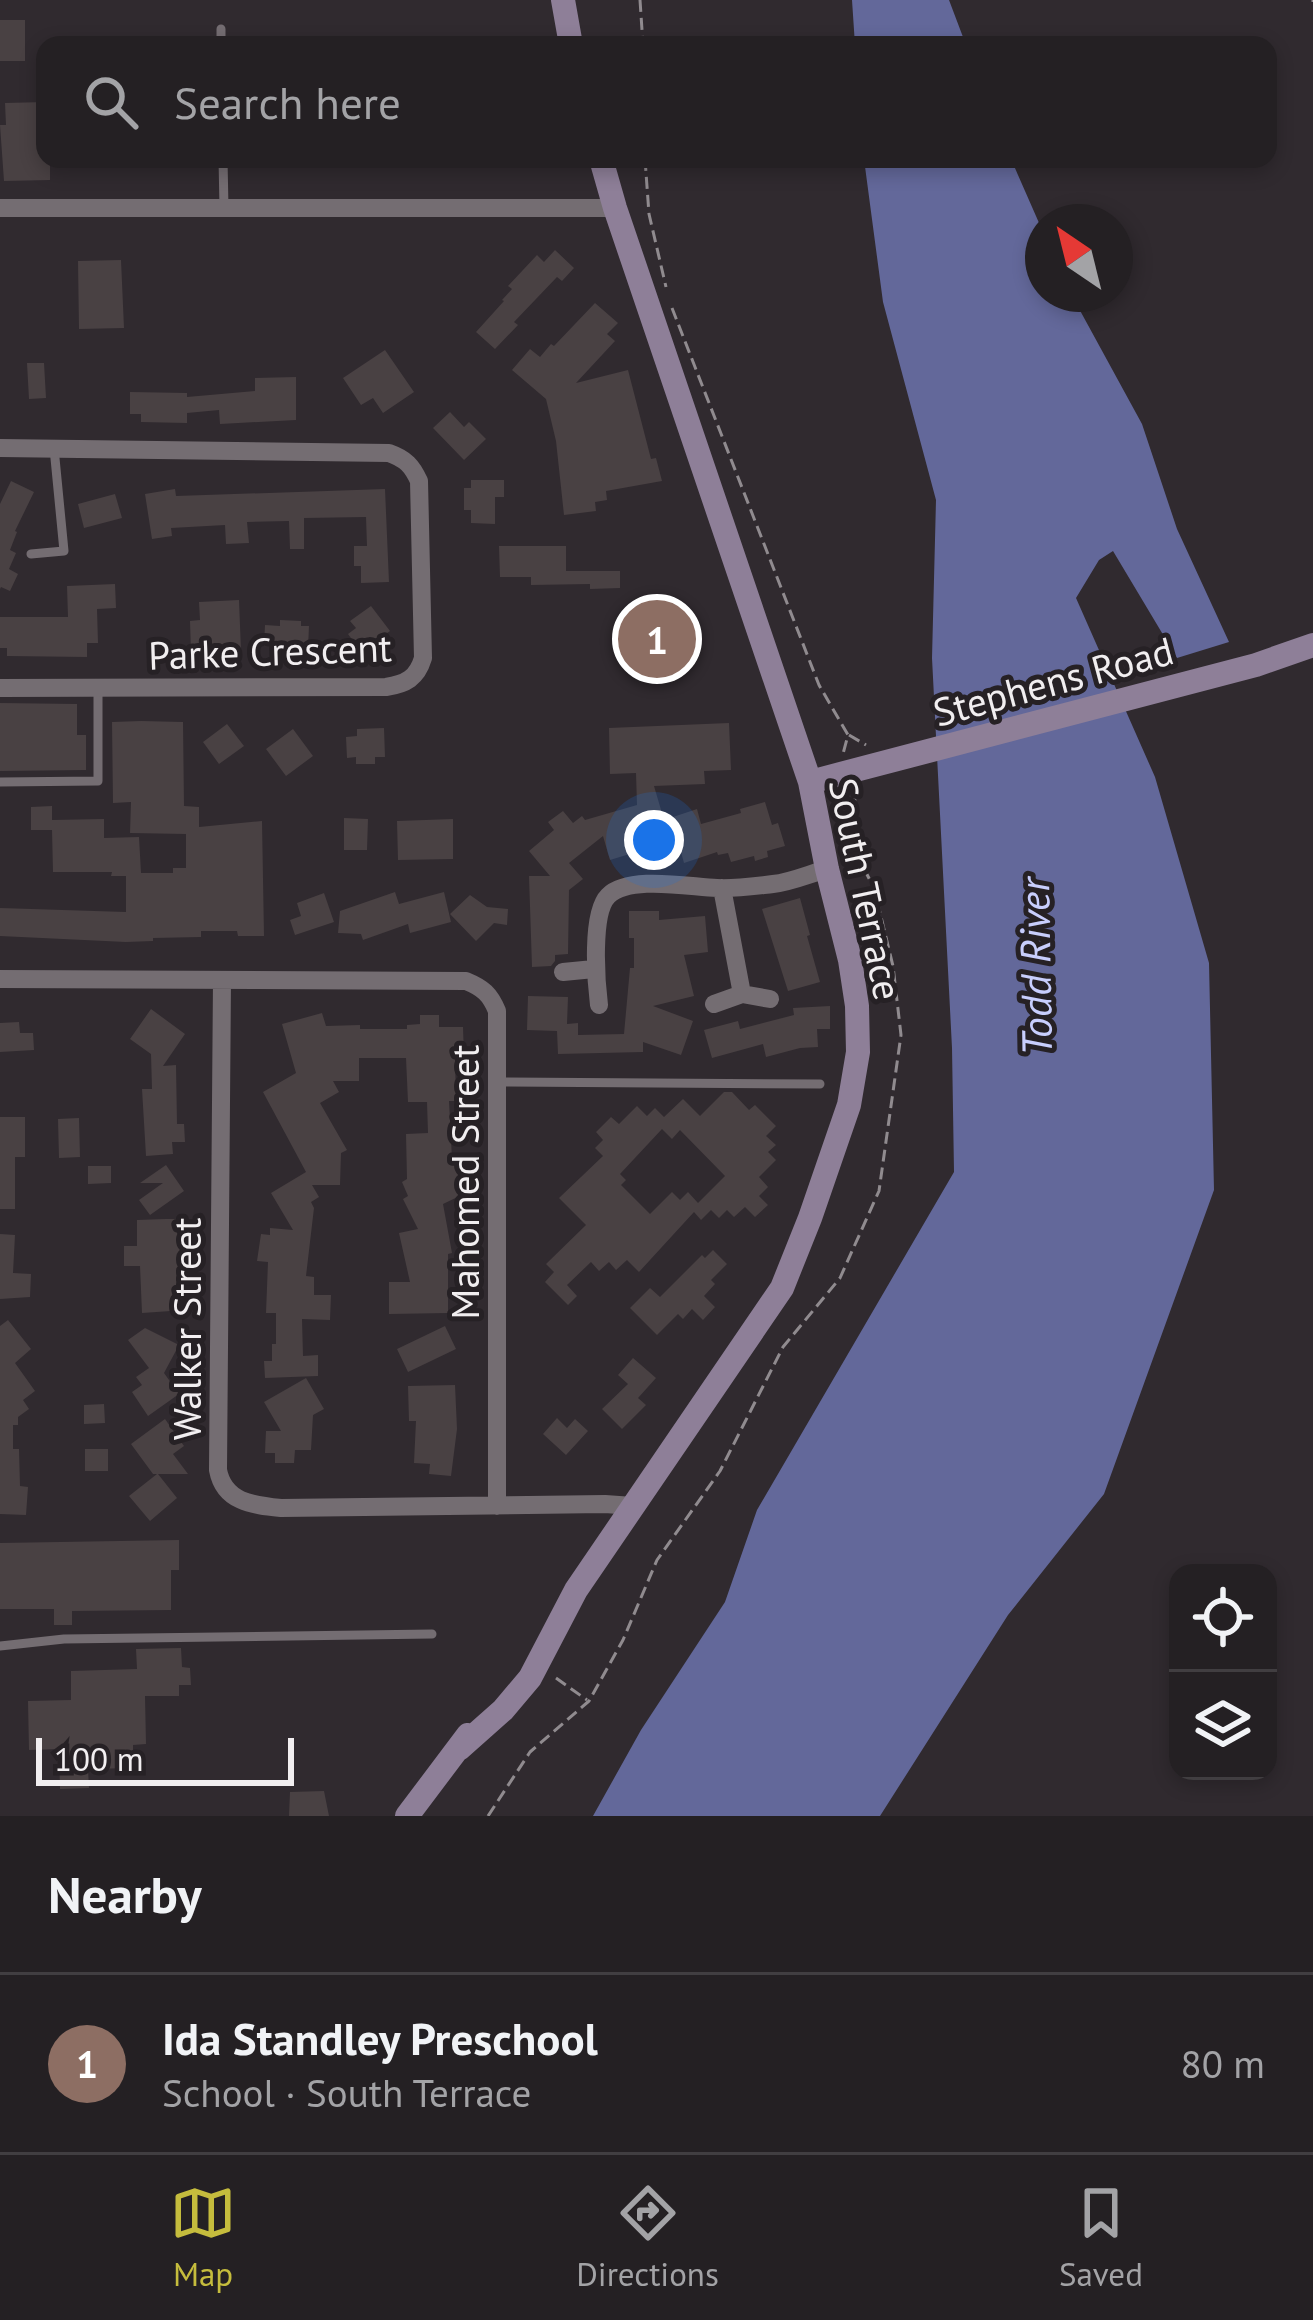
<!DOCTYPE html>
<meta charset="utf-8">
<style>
:root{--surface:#242023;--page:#2c282b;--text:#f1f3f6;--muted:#a3a3a6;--line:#413e41;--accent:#c5bc3d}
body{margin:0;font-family:"PT Sans",sans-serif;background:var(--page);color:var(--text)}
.controls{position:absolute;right:36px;bottom:36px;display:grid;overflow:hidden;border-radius:24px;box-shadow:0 6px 18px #0003}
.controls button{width:108px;height:108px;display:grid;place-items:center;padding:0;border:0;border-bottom:3px solid var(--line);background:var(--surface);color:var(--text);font:60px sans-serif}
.compass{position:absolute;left:1025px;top:204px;width:108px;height:108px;border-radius:50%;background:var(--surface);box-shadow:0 6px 18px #0003;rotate:325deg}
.scale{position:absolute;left:36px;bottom:30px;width:258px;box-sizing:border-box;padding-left:12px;border:6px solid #f1eef0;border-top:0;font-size:33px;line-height:42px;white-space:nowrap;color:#f1eef0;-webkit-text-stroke:9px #262125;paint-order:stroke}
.you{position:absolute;left:654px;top:840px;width:42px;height:42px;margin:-30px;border:9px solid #fff;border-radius:50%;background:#1a73e8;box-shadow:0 0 0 18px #1a73e833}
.badge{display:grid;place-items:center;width:78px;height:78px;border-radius:50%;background:var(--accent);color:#fff;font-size:39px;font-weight:700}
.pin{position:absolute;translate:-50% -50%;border:6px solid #fff;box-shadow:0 3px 12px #0006}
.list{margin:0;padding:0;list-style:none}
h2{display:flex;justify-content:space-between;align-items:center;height:156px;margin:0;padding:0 48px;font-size:51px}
h2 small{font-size:39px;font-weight:400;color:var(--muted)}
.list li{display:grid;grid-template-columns:78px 1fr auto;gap:36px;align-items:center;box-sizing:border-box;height:180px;padding:0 48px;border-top:3px solid var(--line)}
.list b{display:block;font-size:45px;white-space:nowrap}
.list p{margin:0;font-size:39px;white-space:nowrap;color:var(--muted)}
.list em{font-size:39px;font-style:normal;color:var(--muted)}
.icon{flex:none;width:66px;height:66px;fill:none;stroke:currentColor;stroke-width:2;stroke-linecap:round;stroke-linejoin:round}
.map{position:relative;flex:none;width:1313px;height:1816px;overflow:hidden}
.search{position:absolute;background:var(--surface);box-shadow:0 6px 18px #0003;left:36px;right:36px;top:36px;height:132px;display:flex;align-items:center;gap:30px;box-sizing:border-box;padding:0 42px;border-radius:24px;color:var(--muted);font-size:45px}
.sheet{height:336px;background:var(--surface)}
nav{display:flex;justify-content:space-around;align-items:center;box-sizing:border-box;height:168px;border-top:3px solid var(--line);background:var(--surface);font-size:33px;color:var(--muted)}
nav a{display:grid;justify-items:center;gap:6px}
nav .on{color:var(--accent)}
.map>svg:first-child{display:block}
.water{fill:#63689a}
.building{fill:#494143;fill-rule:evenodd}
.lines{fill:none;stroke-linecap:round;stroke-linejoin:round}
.path{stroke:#908b8f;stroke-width:3;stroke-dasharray:12 6;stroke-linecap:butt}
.lane{stroke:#746d72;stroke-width:9}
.street{stroke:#746d72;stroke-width:18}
.secondary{stroke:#8e7f98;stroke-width:24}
.labels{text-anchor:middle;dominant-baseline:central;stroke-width:10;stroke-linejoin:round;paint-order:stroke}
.street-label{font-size:39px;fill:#f1eef0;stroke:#262125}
.water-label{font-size:42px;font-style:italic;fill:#c8cefd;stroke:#262125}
</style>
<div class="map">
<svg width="1313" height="1816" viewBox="0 0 1313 1816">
<rect width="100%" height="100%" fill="#302a2f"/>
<path class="water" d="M852,0H949L966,45H855Z
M864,159H1011L1043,232V294H1071L1142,424L1177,529L1229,642L1177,658L1113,551L1099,560L1076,598L1155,777L1209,963L1214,1190L1104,1494L1008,1615L880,1816H593L641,1730L725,1602L757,1510L954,1172L952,1048L932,658L936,500L883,302Z"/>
<path class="building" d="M0,20H25V61H0Z
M45,102V159H50V180L4,181L0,125H6L5,103Z
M555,250L574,268L562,281L557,277L514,322L518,325L495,349L476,332L504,301L502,300L512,289L508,286L537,255L544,262Z
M121,260L124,328L79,329L78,261Z
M595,303L618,323L607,334L615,341L576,383L628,370L651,459L656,458L662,481L606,491L607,500L595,502L596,511L564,515L556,441L546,399L512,370L530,349L540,357L551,344L554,346Z
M385,350L414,392L383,413L373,398L361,405L343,378Z
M27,363H44L46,398L29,399Z
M296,377V420L220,424L219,410L187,413V423L141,422V414H130V392L187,393V397L255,391V378Z
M450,412L464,427L469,422L486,439L464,460L433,428Z
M471,480H504V497H495V524L471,523V510H464V488H471Z
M11,481L34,492L15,531L17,532L10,550L16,553L9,569L18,574L10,591L1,587L0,589V504Z
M175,489L176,496L385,489L389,582L361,583V566H354V546H367L366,517L304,518V549H290L289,521L247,522L249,543L226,544L225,525L171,528L172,536L152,539L145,494Z
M115,494L122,518L84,528L78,504Z
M499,546H566V571H620V588L590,589V584L531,585V577H500Z
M115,584L116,608L97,609L98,643H87V657L7,656V648H0V617H68L67,586Z
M239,600L241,651L191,653L190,621L200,620L199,602Z
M371,606L390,631L361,652L348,634L356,628L350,621Z
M619,615L639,616L638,636L618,635Z
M280,620L301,621V626H309L308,648L264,646L265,625L280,626Z
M0,703L77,704V735H86V770L0,771Z
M141,721L183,722L184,806L199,807V827L262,821L264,936H238L237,931H201V937L153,938V941L126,942L0,936V908L126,912V876H111L112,872H53L52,830H31V807L52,806V820L104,819V838L139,837L141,873H173V868H186V834L130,833L131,802L113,803L112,722Z
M729,723L731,770L704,771L705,784L654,786L664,820L697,809L701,824L741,813L740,809L765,802L772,825L778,823L785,846L767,851L768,857L755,861L754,856L731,862L728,853L718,855L717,852L684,863L681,852L656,859L654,852L647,854L646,849L610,860L603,836L569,863L583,879L569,890L568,954L555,955V961L551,966L532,967L529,876H550L529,851L554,830L548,822L563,811L573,823L582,816L585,820L637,805L636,773L610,774L609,728Z
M227,724L244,746L219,764L203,742Z
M384,728L385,757H375V764H356V757L347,758L346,737L357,736V729Z
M293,729L313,756L286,776L266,749Z
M344,818L368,819L367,850H344Z
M453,819V859L398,860L397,821Z
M395,892L399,904L444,892L451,922L410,933L408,924L363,940L361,934L338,933L340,911Z
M324,893L334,922L295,935L290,920L301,916L297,903Z
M470,895L487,907L508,909L507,925L494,923L476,941L450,914Z
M800,898L810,935L807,936L820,982L788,991L762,909Z
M629,911H659V920L705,916L708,952L684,955L694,996L653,1006L693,1021L681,1055L643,1042V1052L558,1054L557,1031L527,1030L528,996L568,997L567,1024L578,1023V1035L624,1034L630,968H634V938H629Z
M830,1006V1029H817L818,1047L800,1048L766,1057L763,1044L712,1058L704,1030L738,1021L740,1029L794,1015L793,1008Z
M151,1009L185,1034L163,1066L176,1065L177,1124H184L185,1142H172L173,1154L146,1156L142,1089H152L151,1054L130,1039Z
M322,1013L326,1026L360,1025V1029H407V1025L420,1024V1015H439V1027H463L464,1057L455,1058L456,1101H449L452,1159L468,1192L443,1204L452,1253L448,1254V1313L389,1314V1282H410L399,1233L418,1229L403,1199L408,1196L402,1182L407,1179L406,1134L428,1133L427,1102H408L406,1058H359V1081H333L339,1092L320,1103L347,1150L341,1153L340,1185H312L319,1197L311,1202L314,1208L306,1276L314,1277V1295H331L330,1320L302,1319L303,1356L318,1355V1376L265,1378L264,1361H272V1344H276V1313H266L268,1262L257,1261L261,1234L270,1235V1228L293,1230L271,1193L306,1172L263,1092L296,1073L282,1024Z
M19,1022L20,1033H33L34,1050L0,1052V1023Z
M724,1092H732L749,1110L755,1105L776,1126L766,1136L776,1145L768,1152L776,1160L759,1177L768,1187L759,1196L768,1205L755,1217L745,1207L734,1217L727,1210L719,1218L711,1210L701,1220L694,1212L639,1272L627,1260L616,1270L609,1262L599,1271L591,1262L567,1285L577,1296L568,1305L545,1282L554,1272L546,1264L586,1225L559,1198L603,1156L595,1148L603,1140L596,1132L611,1117L619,1124L637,1106L647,1116L655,1108L664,1117L683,1099L700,1116ZM662,1129L672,1139L680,1130L725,1176L698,1203L688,1192L680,1200L672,1192L650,1214L621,1185L626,1180L620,1174Z
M0,1117H25V1157H15V1209H0Z
M79,1118L80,1157L59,1158L58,1119Z
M166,1165L184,1191L150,1215L139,1200L163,1183H140Z
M88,1166H111V1183L88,1184Z
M165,1219H187L188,1265H182L184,1303H170L171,1311L142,1313L140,1266H124V1246H137V1220Z
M0,1234L15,1235L13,1273L31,1274L30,1297L0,1299Z
M713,1250L727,1264L711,1280L715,1284L704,1296L715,1307L703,1320L692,1309L683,1319L678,1314L657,1335L630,1308L650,1288L660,1297L702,1255L705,1258Z
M8,1320L31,1349L15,1363L35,1391L23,1400L29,1409L18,1417V1425H13V1449H19L20,1486L28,1487L26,1515L0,1514V1326Z
M445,1326L456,1349L408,1372L397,1349Z
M145,1328L179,1345L164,1373L179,1394L148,1416L132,1392L142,1385L136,1377L149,1368L128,1340Z
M633,1358L656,1378L638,1398L646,1405L622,1429L602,1409L628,1384L618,1375Z
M306,1378L324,1409L313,1415L311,1450H295L294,1463H275V1453H265L266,1431H281L264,1402Z
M455,1385L457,1429L451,1476L429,1474L430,1464L414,1463L416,1421H409L408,1386Z
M104,1404L105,1423L84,1424V1405Z
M557,1418L567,1428L575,1419L588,1431L566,1455L543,1434Z
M165,1419L184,1446L173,1454L188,1474H158L177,1498L150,1521L129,1496L157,1474H153L131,1444Z
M85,1449H108V1471H85Z
M179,1540V1570H171V1610L72,1611V1625H54V1609H0V1543Z
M181,1648L182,1667L190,1668L191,1685H179V1696H145L146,1744L133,1745V1768L88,1769L89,1788L60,1789L59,1749L29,1750L28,1701L71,1700V1671L137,1669L136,1649Z
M324,1791L329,1816H289L290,1792Z"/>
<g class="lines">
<path class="path" d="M640,0L643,45
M1313,0V2
M645,159L649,214L666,287
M672,308L819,685L848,735L843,754
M849,735L866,745
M556,1678L587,1700
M488,1816L530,1752L589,1701L623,1640L657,1560L720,1471L783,1347L840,1278L879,1191L901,1035L893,966L874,888L858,857L854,832L855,791"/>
<path class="lane" d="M221,29V45
M223,159L224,208
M31,554L64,551L54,448
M0,782L98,781V688
M497,1082L820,1084
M0,1646L64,1639L432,1634"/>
<path class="street" d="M0,208H615
M0,448L389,453C406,459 412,466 419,481L423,658C417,678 406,684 386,687L0,688
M722,888L742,994
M563,972L594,969
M0,979L466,981C483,988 490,994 497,1011V1506
M222,980L218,1470C224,1502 252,1505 281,1508L605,1504L633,1506
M714,1004L742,994L770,999
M599,1005C596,981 591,913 608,896C629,875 689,887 717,888C735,889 755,886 773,884C791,882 809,874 827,869"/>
<path class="secondary" d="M563,0L571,45
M810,782L1256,665L1313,645
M459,1749L503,1710L530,1678L576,1590L782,1288L810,1218L849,1105L858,1052L857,1006L850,960L827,869L810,782L615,208L601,159
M407,1816L468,1735"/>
</g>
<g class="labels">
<g class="street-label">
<text transform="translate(270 651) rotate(-2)">Parke Crescent</text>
<text transform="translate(1053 681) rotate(-15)">Stephens Road</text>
<text transform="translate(866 889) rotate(78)">South Terrace</text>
<text transform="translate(464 1182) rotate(-90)">Mahomed Street</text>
<text transform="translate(186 1329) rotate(-90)">Walker Street</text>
</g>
<g class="water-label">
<text transform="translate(1035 967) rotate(-91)">Todd River</text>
</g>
</g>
</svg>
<div class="controls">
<button><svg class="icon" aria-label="locate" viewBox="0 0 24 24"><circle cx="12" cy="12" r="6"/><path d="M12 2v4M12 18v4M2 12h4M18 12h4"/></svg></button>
<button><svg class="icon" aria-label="layers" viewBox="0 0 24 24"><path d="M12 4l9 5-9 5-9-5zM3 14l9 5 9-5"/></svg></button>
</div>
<svg class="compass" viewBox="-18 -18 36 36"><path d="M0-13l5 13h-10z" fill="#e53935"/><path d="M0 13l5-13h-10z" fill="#a3a3a6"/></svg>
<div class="scale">100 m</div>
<div class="you"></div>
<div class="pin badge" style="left:657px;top:639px;background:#8d6e63">1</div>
<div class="search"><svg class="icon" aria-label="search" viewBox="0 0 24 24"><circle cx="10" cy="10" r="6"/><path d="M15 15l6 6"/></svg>Search here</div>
</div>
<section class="sheet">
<h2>Nearby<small></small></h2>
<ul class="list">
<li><span class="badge" style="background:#8d6e63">1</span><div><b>Ida Standley Preschool</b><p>School · South Terrace</p></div><em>80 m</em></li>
</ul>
</section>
<nav>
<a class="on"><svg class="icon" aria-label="map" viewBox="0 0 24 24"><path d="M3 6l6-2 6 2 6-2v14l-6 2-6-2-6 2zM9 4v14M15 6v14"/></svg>Map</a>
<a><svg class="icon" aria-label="directions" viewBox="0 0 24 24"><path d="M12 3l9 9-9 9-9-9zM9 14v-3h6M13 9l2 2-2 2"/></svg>Directions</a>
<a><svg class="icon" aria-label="saved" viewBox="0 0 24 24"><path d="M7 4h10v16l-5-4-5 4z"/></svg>Saved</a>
</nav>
